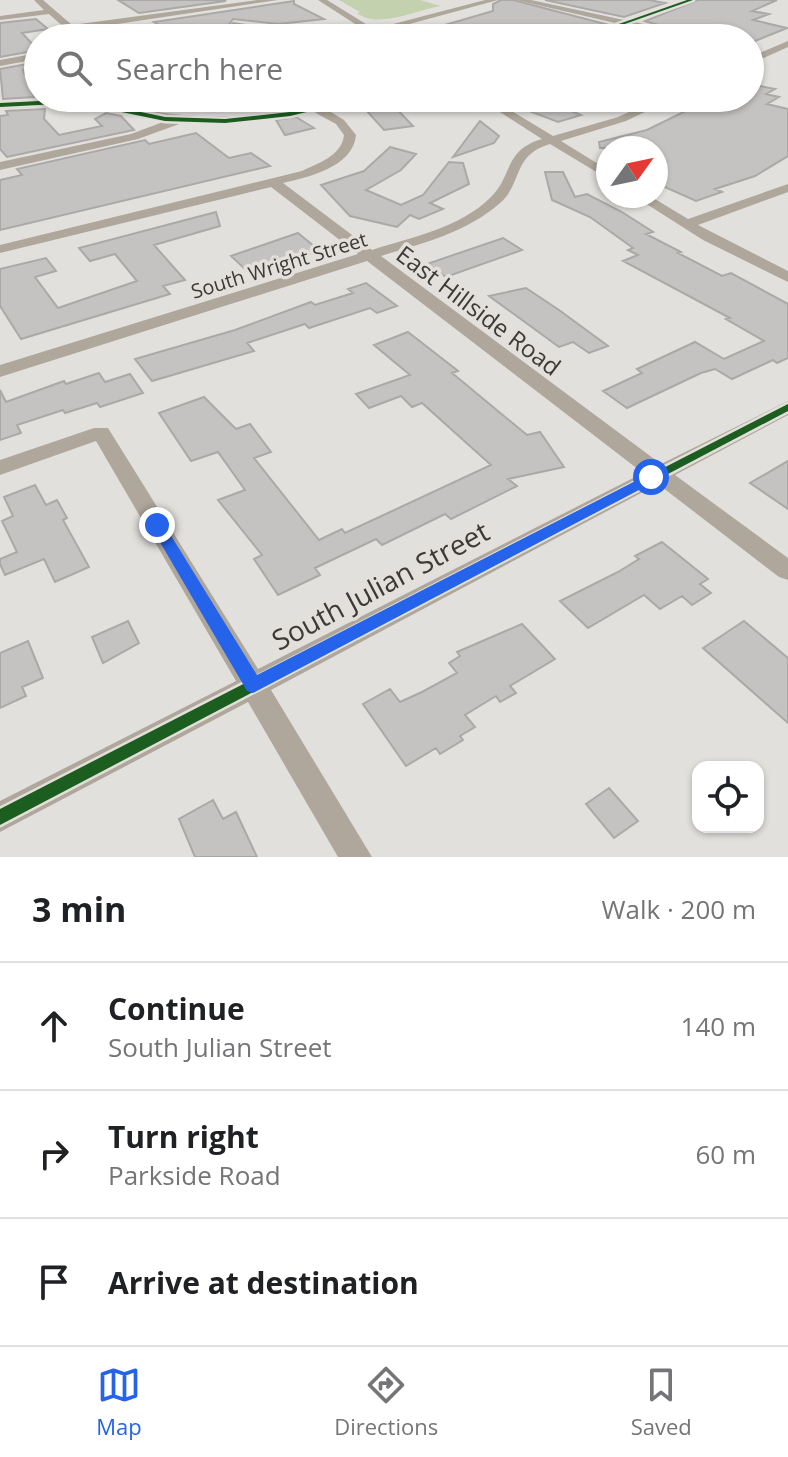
<!DOCTYPE html>
<meta charset="utf-8">
<style>
:root{--surface:#fff;--page:#f2f2f2;--text:#202124;--muted:#757577;--line:#e0e0e0;--accent:#2563eb}
body{margin:0;font-family:"Open Sans",sans-serif;background:var(--page);color:var(--text)}
.controls{position:absolute;right:24px;bottom:24px;display:grid;overflow:hidden;border-radius:16px;box-shadow:0 2px 6px #0004}
.controls button{width:72px;height:72px;display:grid;place-items:center;padding:0;border:0;border-bottom:2px solid var(--line);background:var(--surface);color:var(--text);font:40px sans-serif}
.compass{position:absolute;left:596px;top:136px;width:72px;height:72px;border-radius:50%;background:var(--surface);box-shadow:0 2px 6px #0004;rotate:57deg}
.stop{position:absolute;width:24px;height:24px;margin:-18px;border:6px solid #2563eb;border-radius:50%;background:#fff}
.stop.end{background:#2563eb;border-color:#fff;box-shadow:0 2px 8px #0008}
.list{margin:0;padding:0;list-style:none}
h2{display:flex;justify-content:space-between;align-items:center;height:104px;margin:0;padding:0 32px;font-size:34px}
h2 small{font-size:26px;font-weight:400;color:var(--muted)}
.list li{display:grid;grid-template-columns:52px 1fr auto;gap:24px;align-items:center;box-sizing:border-box;height:128px;padding:0 32px;border-top:2px solid var(--line)}
.list b{display:block;font-size:30px;white-space:nowrap}
.list p{margin:0;font-size:26px;white-space:nowrap;color:var(--muted)}
.list em{font-size:26px;font-style:normal;color:var(--muted)}
.icon{flex:none;width:44px;height:44px;fill:none;stroke:currentColor;stroke-width:2;stroke-linecap:round;stroke-linejoin:round}
.map{position:relative;flex:none;width:788px;height:857px;overflow:hidden}
.search{position:absolute;background:var(--surface);box-shadow:0 2px 6px #0004;left:24px;right:24px;top:24px;height:88px;display:flex;align-items:center;gap:20px;box-sizing:border-box;padding:0 28px;border-radius:44px;color:var(--muted);font-size:30px}
.sheet{height:488px;background:var(--surface)}
nav{display:flex;justify-content:space-around;align-items:center;box-sizing:border-box;height:112px;border-top:2px solid var(--line);background:var(--surface);font-size:22px;color:var(--muted)}
nav a{display:grid;justify-items:center;gap:4px}
nav .on{color:var(--accent)}
.map>svg:first-child{display:block}
.green{fill:#c4d1ae}
.building{fill:#c4c3c2;stroke:#aba9a8;stroke-width:2}
.lines{fill:none;stroke-linecap:round;stroke-linejoin:round}
.minor{fill:#afa79b;fill-rule:evenodd}
.cycleway-casing{stroke:#e3e0dc;stroke-width:5}
.cycleway{fill:#1b5e20;fill-rule:evenodd}
.route{fill:#2563eb}
.labels{text-anchor:middle;dominant-baseline:central;stroke-width:7;stroke-linejoin:round;paint-order:stroke}
.far-street-label{font-size:20px;fill:#3b3a38;stroke:#e3e0dc}
.street-label{font-size:24px;fill:#3b3a38;stroke:#e3e0dc}
.near-street-label{font-size:28px;fill:#3b3a38;stroke:#e3e0dc}
</style>
<div class="map">
<svg width="788" height="857" viewBox="0 0 788 857">
<rect width="100%" height="100%" fill="#e2e0dd"/>
<path class="green" d="M339,0H420L441,6C414,11 377,29 357,13L360,12Z"/>
<path class="building" d="M118,0H223L226,1L139,13Z
M501,0H513L605,24L588,30L575,27L574,38H415L414,34L493,11V4Z
M545,0H649L665,3L624,17Z
M698,0H777L752,11L769,14L753,20L787,28L750,43V38L704,33L702,38L645,21Z
M294,1V4L324,19L278,24L233,19L227,27L242,30L226,38H180L154,22Z
M36,19L48,29L22,33L38,50L0,57V23Z
M633,29L650,32L676,38H621L605,34Z
M38,62V67L23,70L34,97L3,99L0,69Z
M750,84L775,89L766,94L779,97L767,104L788,109V156L755,176L715,189L722,192L696,201L656,183V148H600L599,142L647,130L712,98H750Z
M392,104L413,126L384,130L366,110Z
M560,106L581,115L558,122L532,112Z
M45,109L44,119L59,135L102,126L95,119L106,113L121,116L134,130L7,157L0,149V116L8,115L6,111Z
M296,117L314,128L285,135L276,120Z
M480,121L499,136L494,143L453,157Z
M196,133L229,158L251,153L270,166L0,230V180L22,175L17,169L145,140L149,144Z
M390,147L416,154L401,170L366,190L401,205L423,195L449,162L463,163L469,184L430,203L443,209L419,219L410,215L397,227L350,216L321,185L364,171Z
M545,172H563L575,197L587,194L622,212L653,232L646,234L681,252L678,253L722,276L731,273L788,304V358L777,363L773,360L732,379L715,369L701,373L627,408L603,391L642,373L637,369L695,342L724,359L764,341L726,319L730,318L623,261L638,255L628,250L633,248L590,217L552,200Z
M216,212L220,226L154,245L185,280L163,286L170,294L21,339L0,306V269L46,258L56,271L35,277L58,308L137,281L115,254L90,261L79,248Z
M298,233L320,251L247,271L231,256Z
M503,238L522,250L446,277L427,264Z
M366,283L397,306L377,313L370,308L309,328L305,324L247,343L254,351L152,381L135,359L235,330L311,302L315,305L353,293L348,289Z
M526,288L559,310L608,346L589,353L573,342L559,347L489,296Z
M408,332L458,371L452,373L527,435L540,432L564,467L508,479L517,486L451,519L445,514L382,545L376,539L315,568L320,575L278,595L254,559L262,555L218,500L245,490L218,452L191,461L159,413L204,397L236,429L250,424L271,452L254,458L319,540L342,529L345,533L491,465L422,403L412,407L401,396L369,408L356,394L410,375L374,345Z
M99,373L105,382L130,374L143,393L100,407L97,403L65,413L63,410L17,425L21,433L0,440V390L6,402L64,381L66,384Z
M788,461V509L750,483Z
M35,485L46,505L57,500L67,518L63,520L89,567L55,582L44,559L5,575L0,564V559L17,552L2,521L13,516L4,497Z
M662,542L708,579L700,584L711,593L692,605L682,596L660,609L644,595L588,628L560,601L618,572L639,559L635,556Z
M128,621L139,643L103,663L92,637Z
M744,621L788,658V723L703,648Z
M522,624L555,659L510,686L516,693L500,702L496,696L465,715L475,727L460,736L463,740L440,754L436,748L406,766L363,704L390,689L400,702L422,692L457,673L449,663L460,656L457,652Z
M28,641L43,678L22,687L26,696L0,708V653Z
M609,788L638,821L614,838L586,804Z
M213,800L223,819L236,812L257,857H195L179,819Z"/>
<g class="lines">
<path class="minor" d="M34,0H43L72,25L257,0H278L77,30L83,36L82,38H76L49,14L0,20V16L44,10Z
M318,0H327L374,29L485,0H498L380,32L383,38L372,35L359,38H303L229,25L233,22L314,34L366,31Z
M516,0H531L624,20L683,0H695L635,22L699,38C676,38 645,24 625,26C608,27 594,38 577,38L615,23Z
M788,41V47L750,64V57Z
M38,53V59L0,66V60Z
M79,98C161,115 223,125 306,107L293,98H306L317,105L348,98H367L326,109L344,120L356,135C353,167 309,177 283,183L372,250C412,237 460,228 491,197C513,175 504,150 542,139L478,98H490L553,136L618,117L660,98H674L626,121L561,141L608,170V179L550,144C512,155 523,183 500,203C466,233 423,243 381,256L661,464L788,401V415L675,475L788,558V580L779,577L658,484L271,690L372,857H338L248,702L0,832V801L236,681L96,441L0,475V460L94,428H108L258,669L643,473L367,261L0,377V365L358,254L271,187L0,253V245L302,171C318,163 342,156 344,135L336,124L314,112L225,124L182,123L138,139L0,170V162L131,134L163,122L78,104L0,108V102Z
M788,184V192L698,225L788,271V282L703,240L634,196H650L688,219Z"/>
<g class="cycleway-casing">
<path id="cycleway" d="M687,0H693L585,38H579Z
M355,98H365L290,116L225,123L165,121L78,103L0,107V103L78,99L165,117L225,119L290,112Z
M788,404V411L0,825V809Z"/>
</g>
<use href="#cycleway" class="cycleway"/>
</g>
<path class="route" d="M651,473L658,477L656,481L253,693L247,691L150,525L152,521H162L257,675Z"/>
<g class="labels">
<g class="far-street-label">
<text transform="translate(279 265) rotate(-17)">South Wright Street</text>
</g>
<g class="street-label">
<text transform="translate(479 310) rotate(37)">East Hillside Road</text>
</g>
<g class="near-street-label">
<text transform="translate(380 585) rotate(-28)">South Julian Street</text>
</g>
</g>
</svg>
<div class="controls">
<button><svg class="icon" aria-label="locate" viewBox="0 0 24 24"><circle cx="12" cy="12" r="6"/><path d="M12 2v4M12 18v4M2 12h4M18 12h4"/></svg></button>
</div>
<svg class="compass" viewBox="-18 -18 36 36"><path d="M0-13l5 13h-10z" fill="#e53935"/><path d="M0 13l5-13h-10z" fill="#757577"/></svg>
<div class="stop" style="left:651px;top:477px"></div>
<div class="stop end" style="left:157px;top:525px"></div>
<div class="search"><svg class="icon" aria-label="search" viewBox="0 0 24 24"><circle cx="10" cy="10" r="6"/><path d="M15 15l6 6"/></svg>Search here</div>
</div>
<section class="sheet">
<h2>3 min<small>Walk · 200 m</small></h2>
<ul class="list">
<li><svg class="icon" aria-label="ahead" viewBox="0 0 24 24"><path d="M12 20V5M6 11l6-6 6 6"/></svg><div><b>Continue</b><p>South Julian Street</p></div><em>140 m</em></li>
<li><svg class="icon" aria-label="right" viewBox="0 0 24 24"><path d="M7 20v-9h11M14 6l5 5-5 5"/></svg><div><b>Turn right</b><p>Parkside Road</p></div><em>60 m</em></li>
<li><svg class="icon" aria-label="arrive" viewBox="0 0 24 24"><path d="M6 21V4h12l-3 4 3 4H6"/></svg><div><b>Arrive at destination</b></div></li>
</ul>
</section>
<nav>
<a class="on"><svg class="icon" aria-label="map" viewBox="0 0 24 24"><path d="M3 6l6-2 6 2 6-2v14l-6 2-6-2-6 2zM9 4v14M15 6v14"/></svg>Map</a>
<a><svg class="icon" aria-label="directions" viewBox="0 0 24 24"><path d="M12 3l9 9-9 9-9-9zM9 14v-3h6M13 9l2 2-2 2"/></svg>Directions</a>
<a><svg class="icon" aria-label="saved" viewBox="0 0 24 24"><path d="M7 4h10v16l-5-4-5 4z"/></svg>Saved</a>
</nav>
